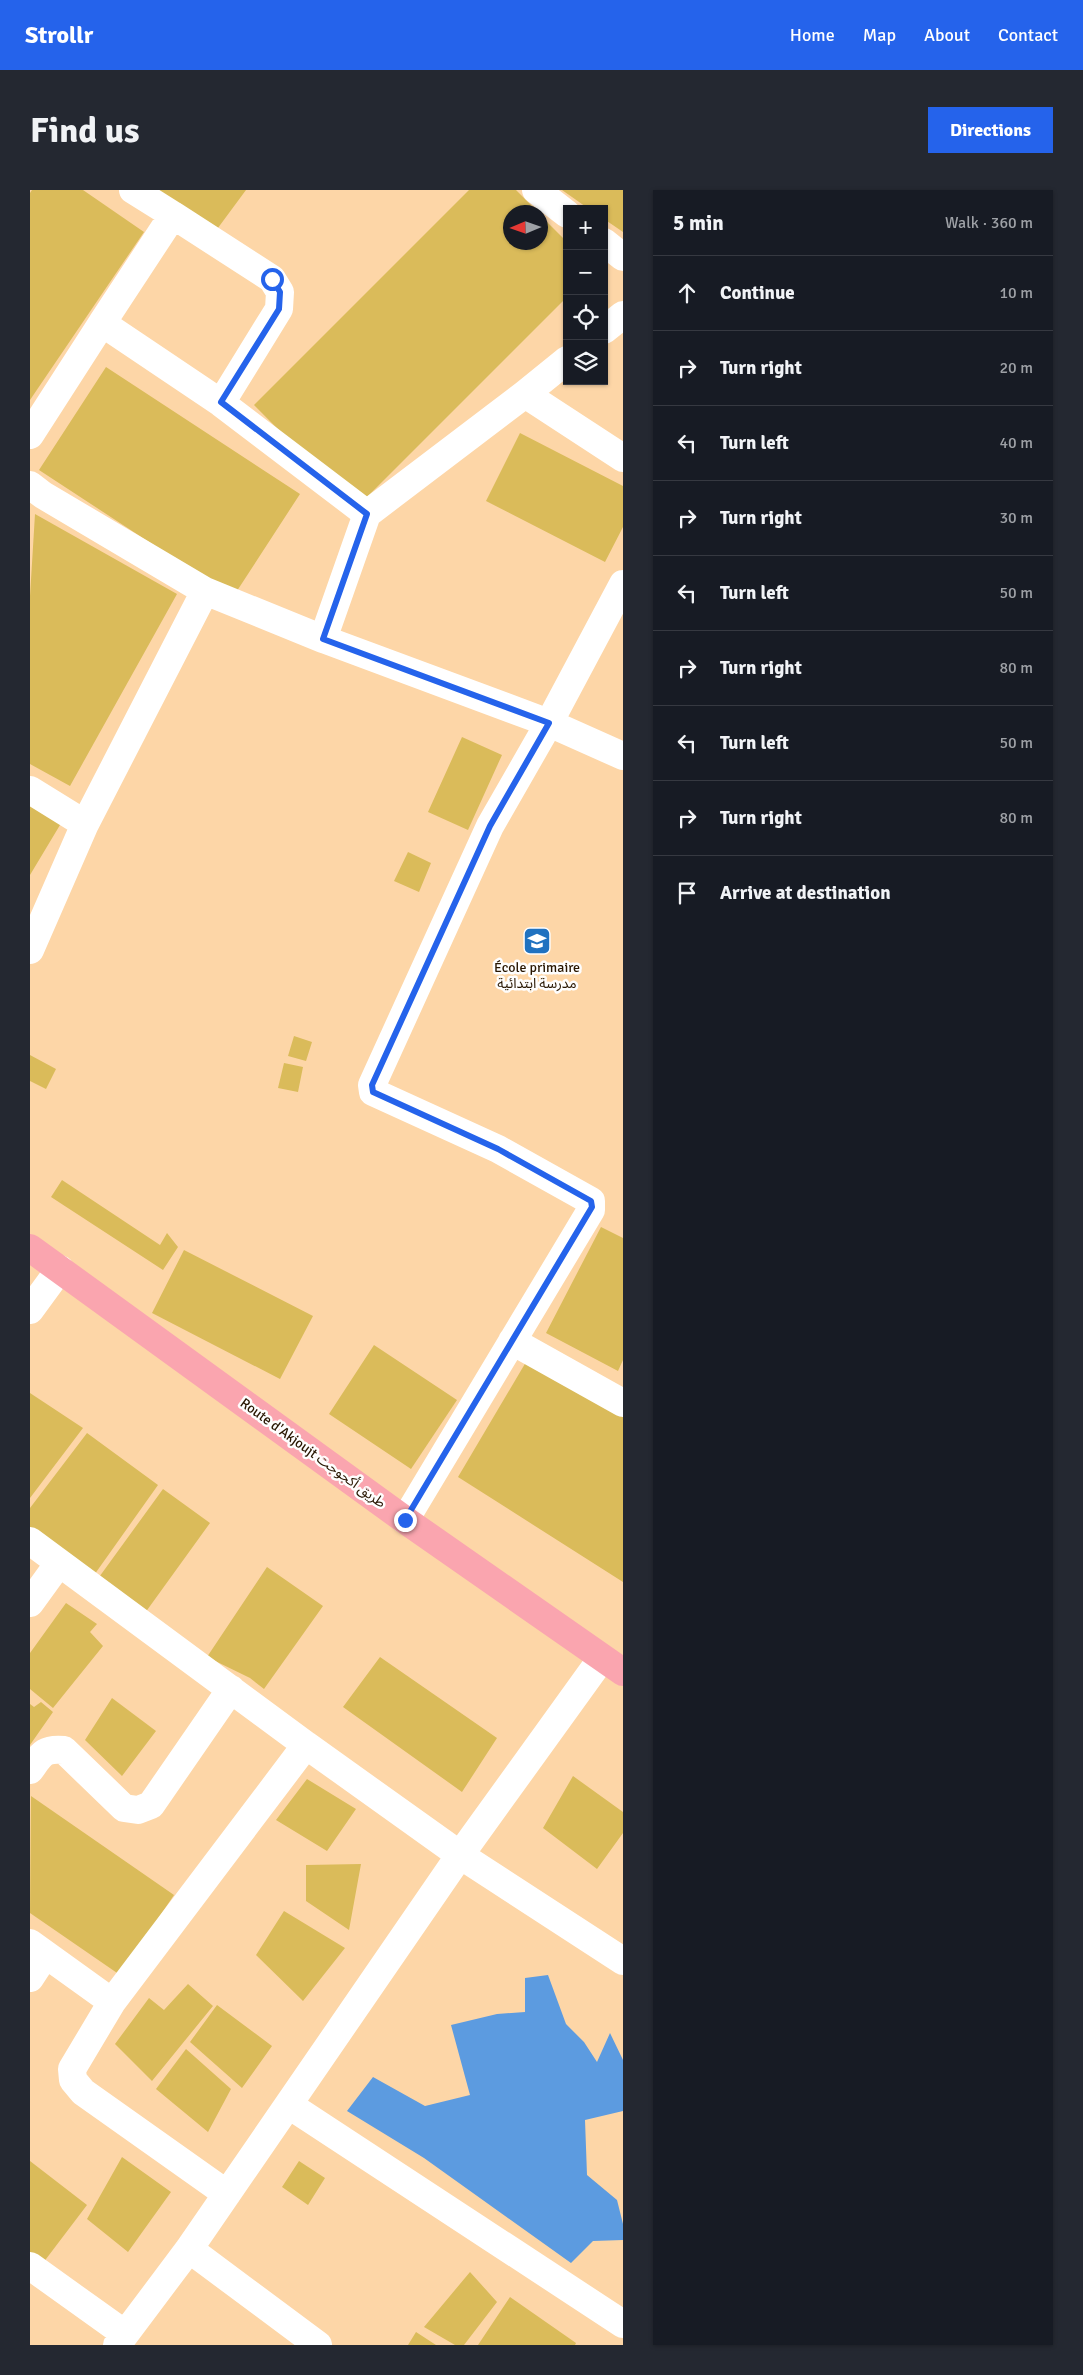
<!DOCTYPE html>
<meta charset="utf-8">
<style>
:root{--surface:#171b24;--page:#242831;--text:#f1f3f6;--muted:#9ea1a6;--line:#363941;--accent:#2563eb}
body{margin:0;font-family:Signika,"Noto Sans Arabic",sans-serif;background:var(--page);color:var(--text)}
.controls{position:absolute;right:15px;top:15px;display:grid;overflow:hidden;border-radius:0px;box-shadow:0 1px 4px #0004}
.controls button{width:45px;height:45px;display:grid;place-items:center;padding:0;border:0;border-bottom:1px solid var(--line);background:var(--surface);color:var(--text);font:25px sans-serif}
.compass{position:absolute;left:473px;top:15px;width:45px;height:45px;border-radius:50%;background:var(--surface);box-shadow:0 1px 4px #0004;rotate:268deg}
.stop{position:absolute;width:15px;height:15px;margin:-11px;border:4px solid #2563eb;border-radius:50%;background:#fff}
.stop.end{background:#2563eb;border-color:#fff;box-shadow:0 1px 5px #0008}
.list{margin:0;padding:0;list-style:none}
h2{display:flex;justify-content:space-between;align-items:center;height:65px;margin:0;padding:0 20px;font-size:21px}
h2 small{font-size:16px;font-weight:400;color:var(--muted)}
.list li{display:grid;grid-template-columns:32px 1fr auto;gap:15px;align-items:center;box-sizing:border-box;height:75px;padding:0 20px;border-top:1px solid var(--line)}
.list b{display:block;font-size:19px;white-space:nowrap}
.list em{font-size:16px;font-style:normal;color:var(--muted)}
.icon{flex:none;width:28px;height:28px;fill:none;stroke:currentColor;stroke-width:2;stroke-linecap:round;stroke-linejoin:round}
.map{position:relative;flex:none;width:593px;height:2155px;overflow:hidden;border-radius:0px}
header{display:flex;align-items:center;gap:30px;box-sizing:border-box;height:70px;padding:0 25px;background:var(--accent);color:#fff}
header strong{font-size:24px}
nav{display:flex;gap:28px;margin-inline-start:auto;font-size:18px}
.intro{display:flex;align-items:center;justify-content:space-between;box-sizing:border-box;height:120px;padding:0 30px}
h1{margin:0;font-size:35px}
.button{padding:12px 22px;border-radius:0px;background:var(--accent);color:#fff;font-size:18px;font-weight:700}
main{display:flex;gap:30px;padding:0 30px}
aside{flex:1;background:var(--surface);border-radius:0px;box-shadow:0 1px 4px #0004}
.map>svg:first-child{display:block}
.water{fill:#5c9be0}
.building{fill:#dabb5a}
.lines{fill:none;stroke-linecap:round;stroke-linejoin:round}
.minor{stroke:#fff;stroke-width:28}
.highway{stroke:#faa5af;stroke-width:28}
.route{stroke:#2563eb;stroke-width:6}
.labels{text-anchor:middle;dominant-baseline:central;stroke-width:5;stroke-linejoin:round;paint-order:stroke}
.poi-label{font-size:14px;fill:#281600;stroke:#fefefe}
.street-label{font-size:14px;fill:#281600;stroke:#fefefe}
</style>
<header>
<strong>Strollr</strong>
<nav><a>Home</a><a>Map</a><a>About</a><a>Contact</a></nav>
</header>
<div class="intro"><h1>Find us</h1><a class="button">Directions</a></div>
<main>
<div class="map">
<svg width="593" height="2155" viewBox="0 0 593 2155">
<rect width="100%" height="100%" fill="#fdd6a7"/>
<path class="water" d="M518,1785L536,1834L554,1852L567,1872L580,1843L593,1870V1921L555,1930L557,1985L587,2010L593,2034V2050L563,2051L541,2073L394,1968L317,1921L343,1887L395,1916L440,1905L421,1835L467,1824L495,1822V1788Z"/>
<path class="building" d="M2,0H53L114,42L0,210V3Z
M120,0H216L182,46Z
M439,0H486L508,22H480V52H510V25L537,52V107L326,318L224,215Z
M532,0H593V42L574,29V19H559Z
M76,177L270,304L203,407L9,280Z
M490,243L593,296V337L575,372L456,311Z
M5,324L147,404L40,596L0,574V406Z
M432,547L472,565L438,640L398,622Z
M0,597L39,620L0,685Z
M378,662L401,673L389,702L364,691Z
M264,846L282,852L276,871L258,866Z
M0,865L26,879L16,899L0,891Z
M254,873L273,877L268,902L248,898Z
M32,990L130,1055L137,1043L148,1057L133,1080L21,1007Z
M571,1037L593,1048V1170L588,1181L516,1143Z
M154,1060L283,1126L250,1189L122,1123Z
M344,1155L427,1210L381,1279L299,1224Z
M496,1172L593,1222V1392L428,1287Z
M0,1203L53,1238L0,1308Z
M57,1243L128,1295L62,1388L0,1344V1318Z
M133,1299L180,1333L115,1423L67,1390Z
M237,1377L293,1416L234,1499L220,1488L177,1467Z
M36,1413L67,1434L60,1442L73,1456L23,1518L0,1499V1463Z
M350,1467L467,1548L432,1602L313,1517Z
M82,1508L126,1541L92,1586L55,1550Z
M11,1512L23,1522L0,1555V1514L4,1517Z
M543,1586L593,1622V1643L567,1679L513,1638Z
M277,1589L326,1619L297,1661L246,1630Z
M1,1606L144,1705L90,1785L0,1723Z
M331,1674L319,1740L276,1711V1675Z
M254,1721L315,1758L273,1811L226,1765Z
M158,1794L183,1816L122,1891L85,1854L119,1808L134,1820Z
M187,1815L242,1856L212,1898L160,1852Z
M156,1859L201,1899L178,1942L126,1899Z
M92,1967L141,2002L98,2062L57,2029Z
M0,1971L57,2015L13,2073L0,2063Z
M269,1971L295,1988L278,2015L252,1997Z
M440,2082L467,2112L434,2155H425L394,2137Z
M480,2107L546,2153L545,2155H448Z
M386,2142L406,2155H378Z"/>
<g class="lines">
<path class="minor" d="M506,0L537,24
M143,25L242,89L250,102L249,119L191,213
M574,52L593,67
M72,133L143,25L103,0
M574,140L593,125
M495,204L537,170
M0,245L72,133L191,213L337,324
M0,295L13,305L175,401L55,634L0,760
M175,401L293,449L519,533L593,566
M293,449L337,324L495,204L593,268
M0,600L55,634
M0,1120L30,1079
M482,1151L593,1213
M375,1330L561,1020V1011L468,959L343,902L342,895L460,636L519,533L593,394
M0,1351L276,1555L82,1812L42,1879L43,1890L53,1902L197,2004
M0,1413L29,1373
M276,1555L430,1665L593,1771
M0,1580C11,1565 13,1558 34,1560L94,1618L108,1620L121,1615L201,1499
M0,1753L82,1812
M0,1788L15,1765
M259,1915L593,2134
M159,2059L288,2155
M0,2076L95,2144
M87,2155L159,2059L430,1665L572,1468"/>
<path class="highway" d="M0,1058L375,1330L593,1482"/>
</g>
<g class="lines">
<path class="route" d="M242,89L250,102L249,119L191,212L337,324L293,449L519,533L460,636L342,895L343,902L468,959L561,1011L562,1017L375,1330"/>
</g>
<defs>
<g id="school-square" transform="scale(1.4375)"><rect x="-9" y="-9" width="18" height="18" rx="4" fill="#2072c0" stroke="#fefefe"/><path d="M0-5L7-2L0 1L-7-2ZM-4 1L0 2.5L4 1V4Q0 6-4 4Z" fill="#fff"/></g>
</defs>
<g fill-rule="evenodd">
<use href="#school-square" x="507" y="751"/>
</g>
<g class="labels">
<g class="poi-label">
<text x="507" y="777">École primaire<tspan x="507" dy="16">مدرسة ابتدائية</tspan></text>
</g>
<g class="street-label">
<text transform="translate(283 1263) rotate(36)">Route d'Akjoujt طريق أكجوجت</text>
</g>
</g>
</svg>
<div class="controls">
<button>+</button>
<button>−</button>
<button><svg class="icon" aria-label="locate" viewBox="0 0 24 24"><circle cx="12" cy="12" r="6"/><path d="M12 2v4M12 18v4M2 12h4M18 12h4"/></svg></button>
<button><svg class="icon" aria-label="layers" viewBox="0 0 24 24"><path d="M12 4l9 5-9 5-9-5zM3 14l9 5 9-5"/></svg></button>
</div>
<svg class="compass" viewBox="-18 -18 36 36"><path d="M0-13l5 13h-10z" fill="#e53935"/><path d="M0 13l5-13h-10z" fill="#9ea1a6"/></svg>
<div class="stop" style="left:242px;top:89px"></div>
<div class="stop end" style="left:375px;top:1330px"></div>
</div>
<aside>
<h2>5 min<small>Walk · 360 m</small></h2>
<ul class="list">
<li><svg class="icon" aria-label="ahead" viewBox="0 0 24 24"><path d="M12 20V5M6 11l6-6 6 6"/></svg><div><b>Continue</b></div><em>10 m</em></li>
<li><svg class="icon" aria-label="right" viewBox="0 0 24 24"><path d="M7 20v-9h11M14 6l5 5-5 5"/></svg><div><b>Turn right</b></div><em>20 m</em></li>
<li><svg class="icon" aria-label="left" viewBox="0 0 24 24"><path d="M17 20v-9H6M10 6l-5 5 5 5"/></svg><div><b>Turn left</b></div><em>40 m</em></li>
<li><svg class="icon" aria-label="right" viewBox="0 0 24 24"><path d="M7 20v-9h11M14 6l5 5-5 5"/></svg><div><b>Turn right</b></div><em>30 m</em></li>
<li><svg class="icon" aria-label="left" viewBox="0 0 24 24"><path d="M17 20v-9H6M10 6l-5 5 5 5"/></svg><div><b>Turn left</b></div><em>50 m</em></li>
<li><svg class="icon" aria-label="right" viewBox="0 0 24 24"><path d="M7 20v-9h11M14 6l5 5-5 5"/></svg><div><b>Turn right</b></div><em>80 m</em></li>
<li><svg class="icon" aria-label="left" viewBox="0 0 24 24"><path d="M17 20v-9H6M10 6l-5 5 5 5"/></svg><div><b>Turn left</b></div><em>50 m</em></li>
<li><svg class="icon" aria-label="right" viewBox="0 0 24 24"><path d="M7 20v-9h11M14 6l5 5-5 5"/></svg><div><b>Turn right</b></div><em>80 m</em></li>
<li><svg class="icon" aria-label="arrive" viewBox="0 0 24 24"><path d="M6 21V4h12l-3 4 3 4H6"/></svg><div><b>Arrive at destination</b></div></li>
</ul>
</aside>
</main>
